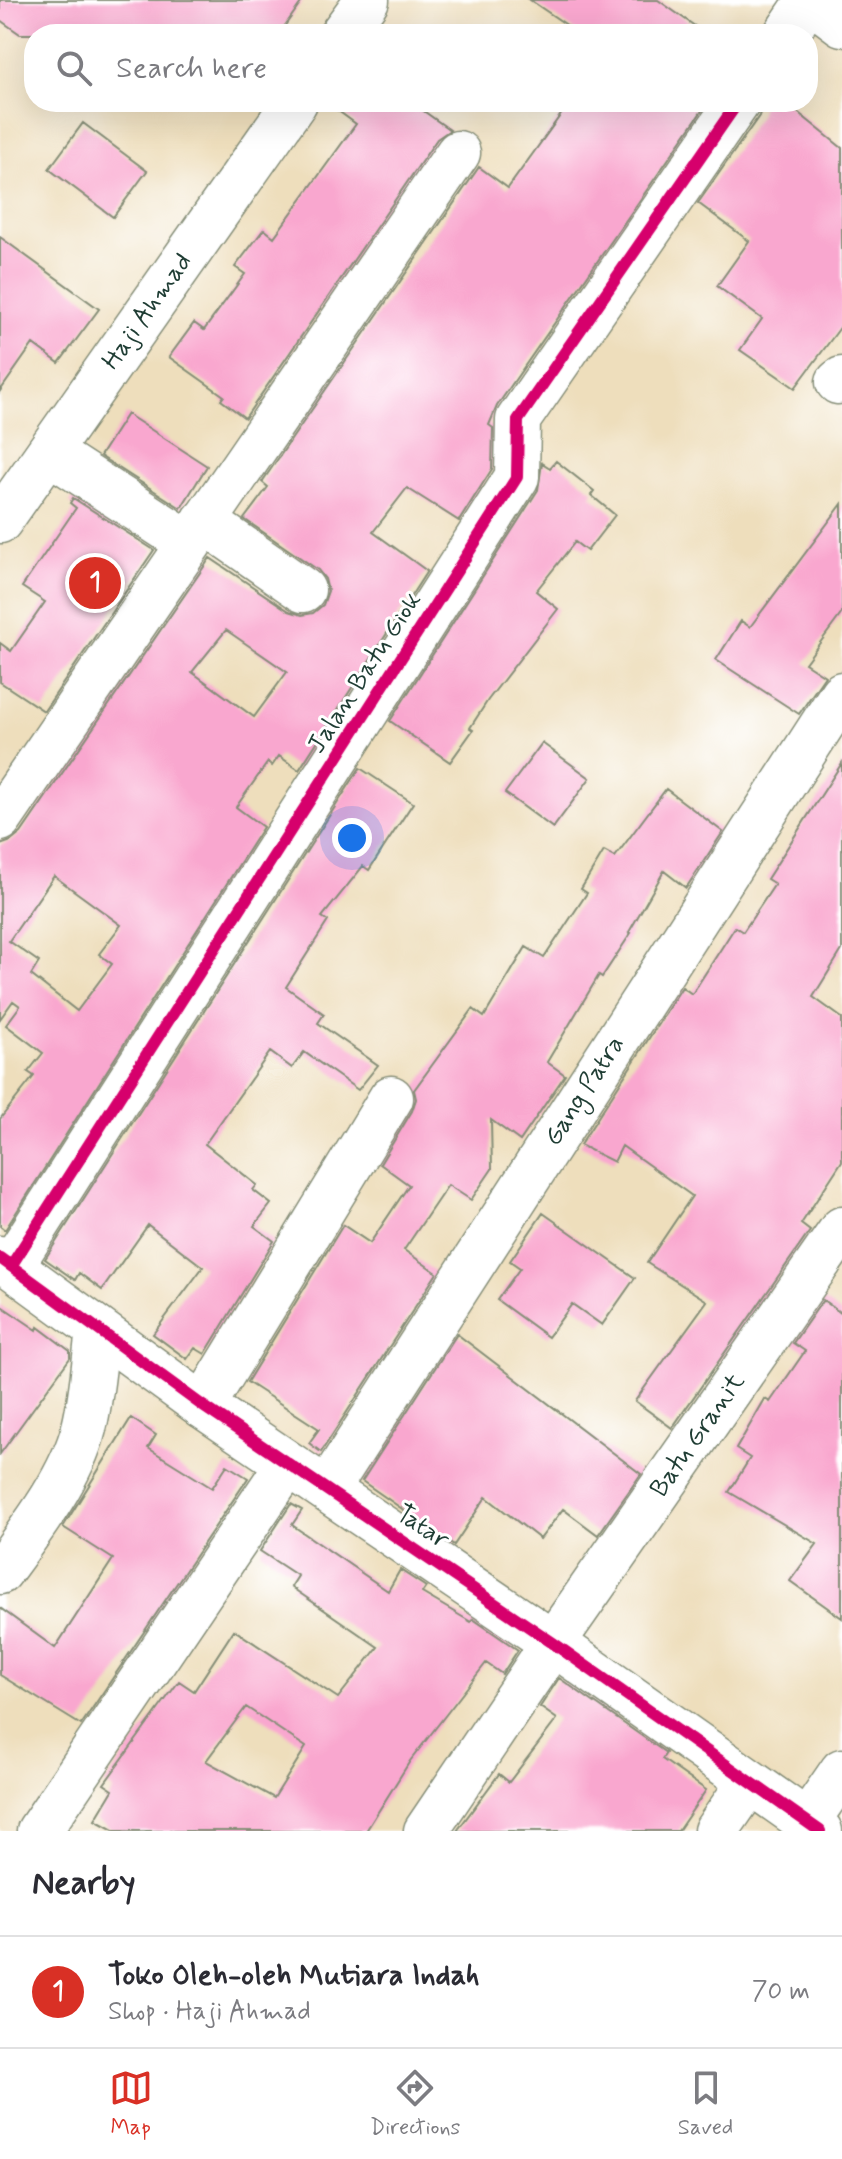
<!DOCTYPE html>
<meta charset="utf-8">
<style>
:root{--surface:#fff;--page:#f2f2f3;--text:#2b2b33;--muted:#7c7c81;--line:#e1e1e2;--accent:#d93025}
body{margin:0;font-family:Mynerve,sans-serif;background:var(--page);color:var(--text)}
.you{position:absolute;left:352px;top:838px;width:28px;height:28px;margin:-20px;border:6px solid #fff;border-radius:50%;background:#1a73e8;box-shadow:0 0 0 12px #1a73e833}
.badge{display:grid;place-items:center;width:52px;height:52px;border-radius:50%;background:var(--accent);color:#fff;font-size:26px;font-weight:700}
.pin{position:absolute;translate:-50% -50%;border:4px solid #fff;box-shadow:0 2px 8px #0006}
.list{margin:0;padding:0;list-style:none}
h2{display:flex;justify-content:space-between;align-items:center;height:104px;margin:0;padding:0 32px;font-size:34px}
h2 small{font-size:26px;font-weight:400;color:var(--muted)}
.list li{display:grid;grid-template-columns:52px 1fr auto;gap:24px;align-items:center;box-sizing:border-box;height:112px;padding:0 32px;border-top:2px solid var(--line)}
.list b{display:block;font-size:30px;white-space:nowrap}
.list p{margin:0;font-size:26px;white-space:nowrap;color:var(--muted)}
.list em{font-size:26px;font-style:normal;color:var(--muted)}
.icon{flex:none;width:44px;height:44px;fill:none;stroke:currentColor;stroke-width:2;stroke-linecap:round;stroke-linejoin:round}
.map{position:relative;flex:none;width:842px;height:1831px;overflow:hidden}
.search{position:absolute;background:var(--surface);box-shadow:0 8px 32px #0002;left:24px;right:24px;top:24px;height:88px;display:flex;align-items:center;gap:20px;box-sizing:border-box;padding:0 28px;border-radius:32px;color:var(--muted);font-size:30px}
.sheet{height:216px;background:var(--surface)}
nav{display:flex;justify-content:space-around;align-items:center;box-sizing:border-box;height:112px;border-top:2px solid var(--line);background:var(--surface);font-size:22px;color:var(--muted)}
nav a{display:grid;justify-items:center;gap:4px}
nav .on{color:var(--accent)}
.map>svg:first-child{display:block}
.building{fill:#f9a7cf;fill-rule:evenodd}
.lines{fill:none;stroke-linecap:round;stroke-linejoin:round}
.minor-casing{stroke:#868e78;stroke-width:47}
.minor{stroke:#fff;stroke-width:44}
.cycleway-casing{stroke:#fff;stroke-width:17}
.cycleway{stroke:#d6006c;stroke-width:12}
.labels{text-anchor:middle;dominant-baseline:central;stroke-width:6;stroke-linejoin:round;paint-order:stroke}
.street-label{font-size:26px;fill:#1f3d34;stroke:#fff}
</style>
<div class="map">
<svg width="842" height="1831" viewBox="0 0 842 1831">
<rect width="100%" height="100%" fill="#fff"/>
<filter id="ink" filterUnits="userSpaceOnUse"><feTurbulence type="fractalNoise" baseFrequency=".0125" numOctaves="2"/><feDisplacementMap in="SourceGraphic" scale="16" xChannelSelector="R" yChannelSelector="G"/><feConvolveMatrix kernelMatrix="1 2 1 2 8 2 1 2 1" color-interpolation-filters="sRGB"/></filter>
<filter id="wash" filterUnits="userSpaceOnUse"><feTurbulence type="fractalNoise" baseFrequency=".006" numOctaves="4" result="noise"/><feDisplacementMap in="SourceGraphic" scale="32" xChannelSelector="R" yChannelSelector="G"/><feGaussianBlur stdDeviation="1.8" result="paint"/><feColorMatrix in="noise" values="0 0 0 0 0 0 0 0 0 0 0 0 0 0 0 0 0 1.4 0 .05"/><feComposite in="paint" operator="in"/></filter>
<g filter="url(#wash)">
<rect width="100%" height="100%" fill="#eedebc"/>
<g id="blocks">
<path class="building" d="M0,0H303L279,34H20L0,20Z
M530,0H658L706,34H580Z
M326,102H411L450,130L437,139L245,418L221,400L224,396L169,357L194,323L204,330L245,274L235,267L264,229L274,237L356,124Z
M570,102H708L497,406L489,425L493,428L492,469L459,521L407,488L373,532L427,571L299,770L279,756L272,766L268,762L236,807L263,827L5,1230L0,1226V1119L34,1076L28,1072L43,1053L6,1025L20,1006L13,1001L0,1019V845L11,841L21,833L210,558L289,611L302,615L313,613L323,605L328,591L325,579L318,570L244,519L268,487L262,482L479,167L508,188ZM226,630L287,672L254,717L192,672ZM54,876L121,925L99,954L112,964L77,1011L31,975L39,962L9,941Z
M763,102H785L842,148V325L795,388L740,350L762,319L717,286L749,241L698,203L759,116Z
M83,123L147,171L113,217L49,169Z
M0,237L99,309L59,363L33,344L0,391Z
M127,414L207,466L181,508L100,456Z
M556,461L594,491L591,495L615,515L587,551L575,542L536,591L558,609L488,700L470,728L473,730L450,762L390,721L538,490L542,463L550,468Z
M73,498L154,550L44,711L0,682V643L11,651L45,602L22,587L76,508L70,503Z
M842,504V613L805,663L825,676L799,714L716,660L741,621L750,627Z
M542,743L590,778L553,828L505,793Z
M842,763V950L813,997L842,1018V1161L801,1224L810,1231L672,1428L635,1401L707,1301L647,1263L692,1196L622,1146L614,1162L580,1145L682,987L692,994L735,927L743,932L775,884L767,879Z
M360,768L413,803L369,870L363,866L322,917L328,921L286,987L324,1014L318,1023L378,1065L358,1090L304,1052L292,1068L270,1052L205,1144L257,1185L253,1190L271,1204L254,1226L274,1241L205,1354L195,1348L187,1359L153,1334L203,1267L148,1225L102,1290L79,1273L75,1280L45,1259Z
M666,789L723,832L686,888L664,871L629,932L631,933L602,977L599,975L547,1062L565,1075L520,1141L491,1120L492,1169L471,1200L448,1185L404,1250L437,1273L321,1452L309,1443L319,1429L247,1382L343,1225L370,1243L409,1185L380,1164L412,1111L416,1099L414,1090L473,1009L484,1017L526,947L544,958L587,893L581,889L604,851L615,857Z
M543,1213L635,1278L602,1325L572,1304L548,1337L497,1300L520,1268L510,1261Z
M823,1300L842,1314V1618L790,1581L817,1544L729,1492L750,1458L736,1449L765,1399L770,1402L805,1351L793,1343Z
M0,1305L37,1330L38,1327L70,1351V1358L0,1454Z
M457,1334L641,1474L598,1535L563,1509L540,1539L486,1497L454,1545L362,1481Z
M131,1418L156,1435L148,1448L212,1488L227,1465L248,1478L81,1725L0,1675V1608L55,1648L113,1559L63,1527Z
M291,1504L302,1510L292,1525L388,1591L400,1570L426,1587L422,1593L471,1622L473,1619L518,1650L502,1674L486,1663L410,1761L366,1831H115L95,1820L113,1790L104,1784L179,1681L194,1691L234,1630L338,1698L378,1647L291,1587L298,1576L260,1551ZM246,1707L306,1747L274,1798L206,1761Z
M559,1678L666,1753L662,1759L706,1790L678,1831H457L499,1774L509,1782L557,1719L540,1707Z"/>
</g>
</g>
<g filter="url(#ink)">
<use href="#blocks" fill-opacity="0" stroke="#868e78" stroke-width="2"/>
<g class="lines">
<g class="minor-casing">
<g id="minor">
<path d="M810,0L842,24"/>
<path d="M342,34L367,0"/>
<path d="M786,34L809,0"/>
<path d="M838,382L842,379"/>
<path d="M49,452L189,543"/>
<path id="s1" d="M0,521L295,102"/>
<path d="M204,521L303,590"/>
<path d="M0,819L458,153"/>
<path d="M0,1258L203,1406L553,1643L820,1831"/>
<path d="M11,1266L517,477L518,420L738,102"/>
<path d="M203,1406L391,1098"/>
<path id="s2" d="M327,1489L842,694"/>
<path d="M0,1572C31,1530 71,1479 84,1428C92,1396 94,1362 98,1330"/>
<path d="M807,1822L842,1771"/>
<path d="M39,1831L288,1464"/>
<path id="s3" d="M426,1831L553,1643L842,1229"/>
<path d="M716,1831L749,1783"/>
</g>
</g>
<use href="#minor" class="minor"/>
<g class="cycleway-casing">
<path id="cycleway" d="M0,1258L203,1406L553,1643L820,1831
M11,1266L517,477L518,420L738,102"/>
</g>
<use href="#cycleway" class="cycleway"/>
</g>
</g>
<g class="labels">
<g class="street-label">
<text stroke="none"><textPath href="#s1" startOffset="256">Haji Ahmad</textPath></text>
<text transform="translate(365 673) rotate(-57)">Jalan Batu Giok</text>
<text stroke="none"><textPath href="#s2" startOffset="474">Gang Patra</textPath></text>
<text stroke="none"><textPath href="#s3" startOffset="480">Batu Granit</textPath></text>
<text transform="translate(422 1527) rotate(34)">Tatar</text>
</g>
</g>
</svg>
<div class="you"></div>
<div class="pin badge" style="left:95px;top:583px">1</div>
<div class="search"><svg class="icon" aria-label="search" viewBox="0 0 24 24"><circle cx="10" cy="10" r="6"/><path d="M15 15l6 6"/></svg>Search here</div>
</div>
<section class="sheet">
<h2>Nearby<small></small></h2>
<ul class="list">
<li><span class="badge">1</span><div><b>Toko Oleh-oleh Mutiara Indah</b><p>Shop · Haji Ahmad</p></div><em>70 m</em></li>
</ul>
</section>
<nav>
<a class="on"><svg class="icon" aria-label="map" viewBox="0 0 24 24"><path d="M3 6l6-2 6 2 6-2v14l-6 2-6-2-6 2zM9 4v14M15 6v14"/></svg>Map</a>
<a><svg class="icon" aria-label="directions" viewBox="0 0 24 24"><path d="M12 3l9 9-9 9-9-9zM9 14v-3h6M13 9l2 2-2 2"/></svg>Directions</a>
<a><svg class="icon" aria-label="saved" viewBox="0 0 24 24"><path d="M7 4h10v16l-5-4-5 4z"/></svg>Saved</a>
</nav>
